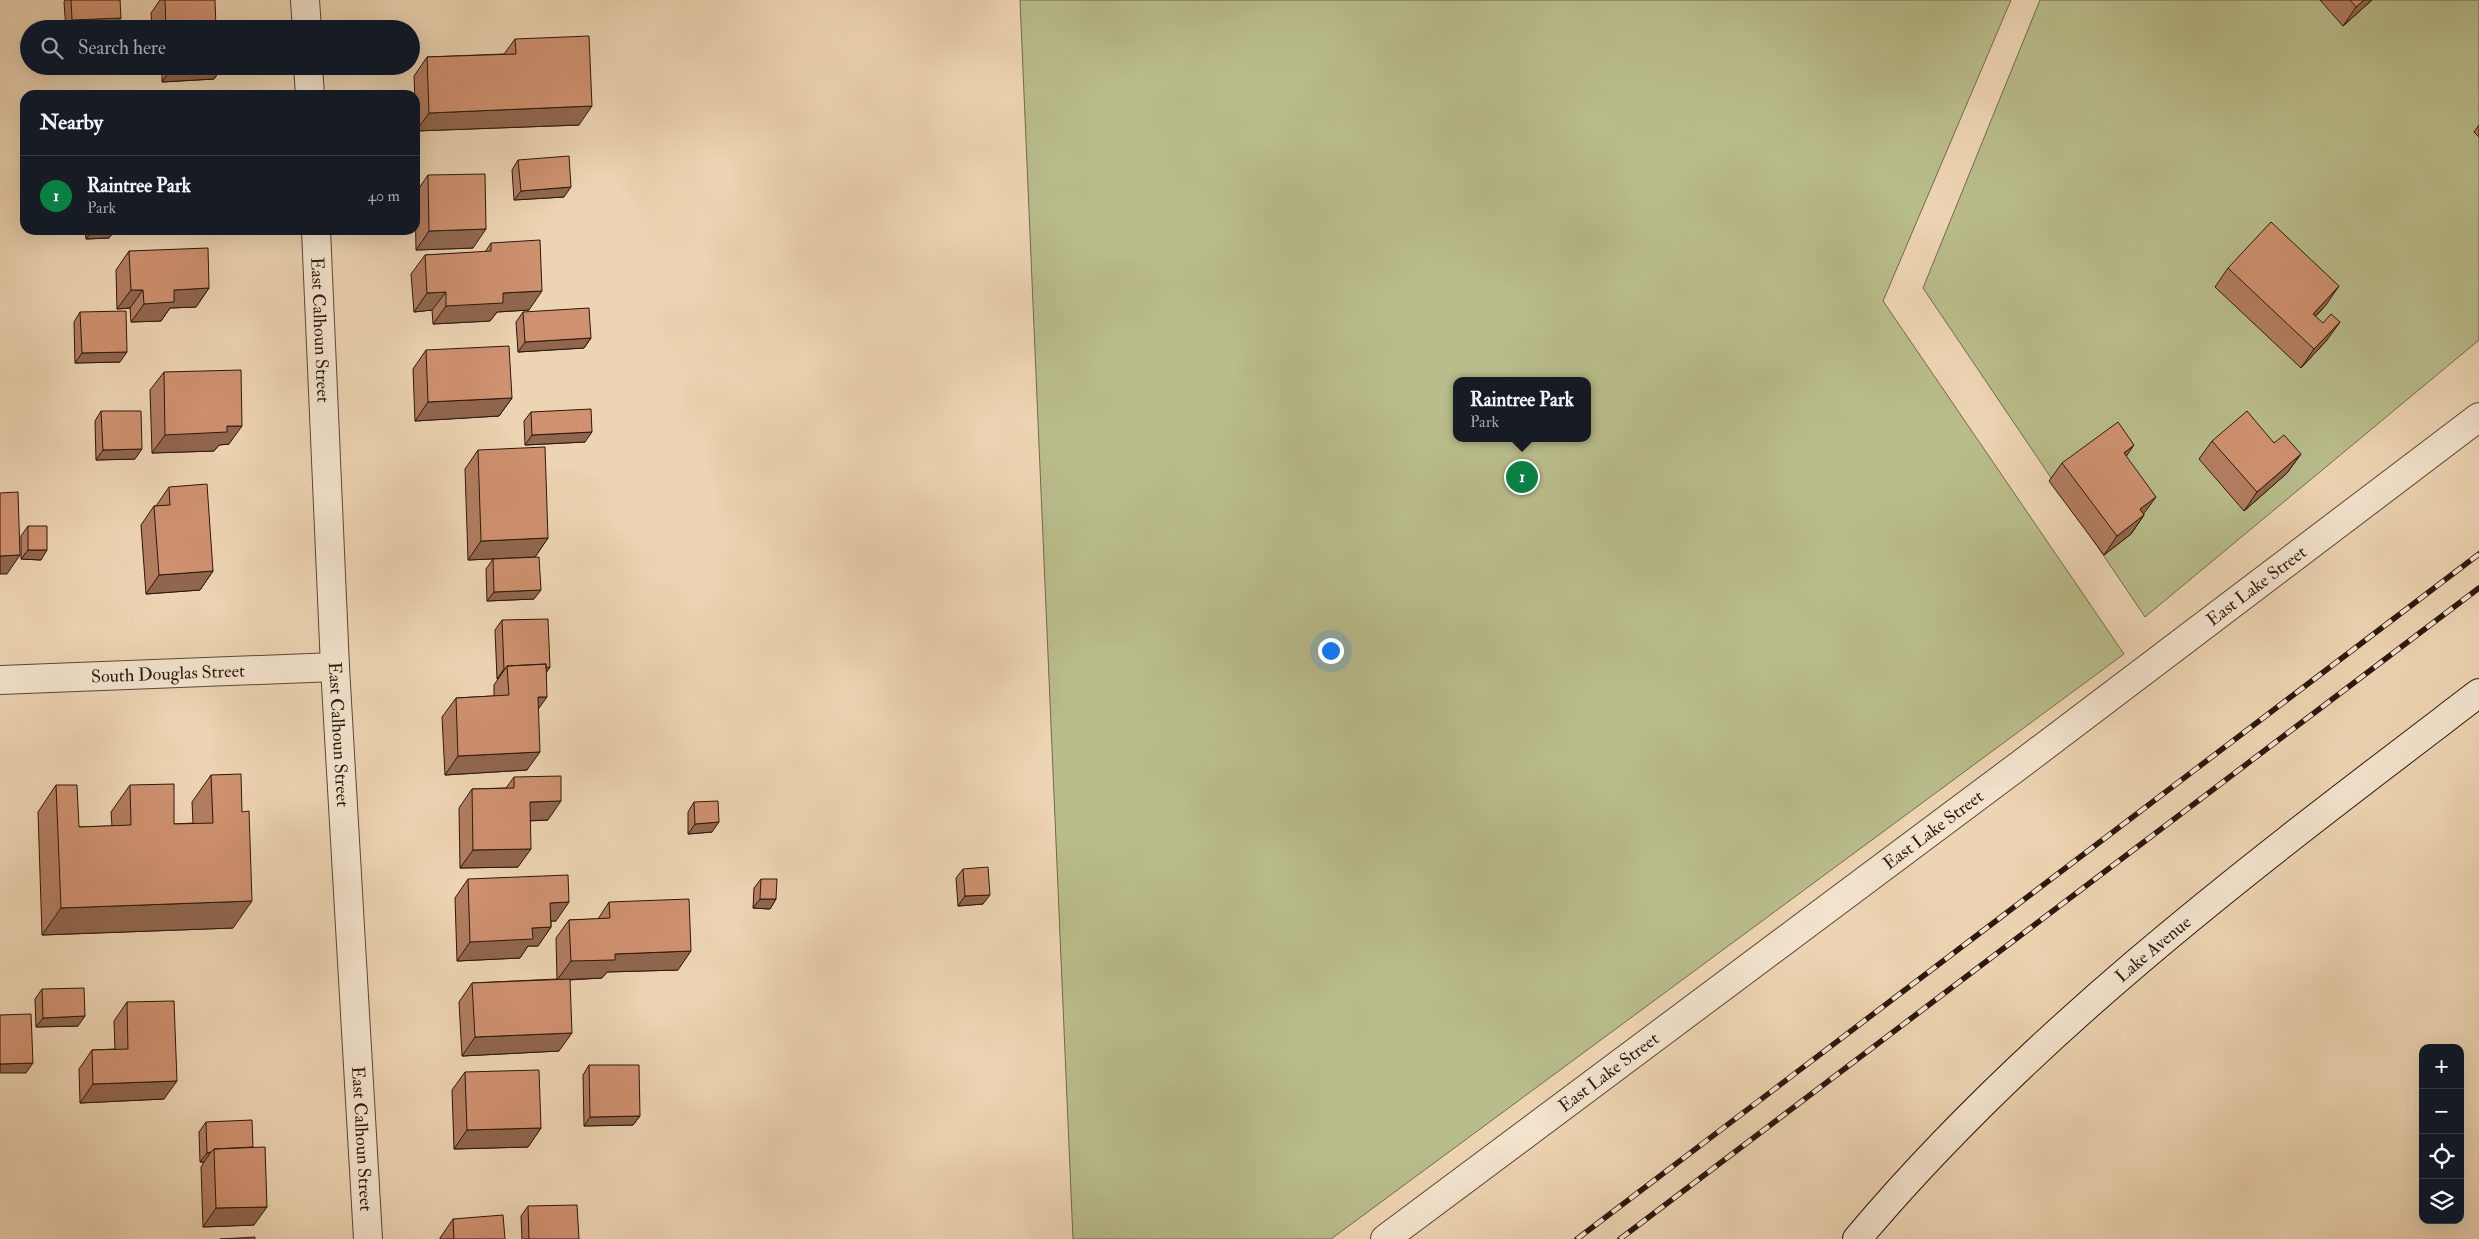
<!DOCTYPE html>
<meta charset="utf-8">
<style>
:root{--surface:#171b24;--page:#242831;--text:#f1f3f6;--muted:#9ea1a6;--line:#363941;--accent:#0b8043}
body{margin:0;font-family:"IM FELL Double Pica",serif;background:var(--page);color:var(--text)}
.controls{position:absolute;right:15px;bottom:15px;display:grid;overflow:hidden;border-radius:10px;box-shadow:0 5px 20px #0002}
.controls button{width:45px;height:45px;display:grid;place-items:center;padding:0;border:0;border-bottom:1px solid var(--line);background:var(--surface);color:var(--text);font:25px sans-serif}
.you{position:absolute;left:1330px;top:650px;width:18px;height:18px;margin:-12px;border:4px solid #fff;border-radius:50%;background:#1a73e8;box-shadow:0 0 0 8px #1a73e833}
.badge{display:grid;place-items:center;width:32px;height:32px;border-radius:50%;background:var(--accent);color:#fff;font-size:16px;font-weight:700}
.pin{position:absolute;translate:-50% -50%;border:2px solid #fff;box-shadow:0 1px 5px #0006}
.popup{position:absolute;left:1453px;top:377px;width:138px;height:65px;box-sizing:border-box;display:grid;place-content:center;border-radius:10px;background:var(--surface);filter:drop-shadow(0 1px 4px #0005);font-size:16px;white-space:nowrap;color:var(--muted)}
.popup b{font-size:19px;color:var(--text)}
.popup::after{content:'';position:absolute;left:50%;top:100%;margin-left:-10px;border:10px solid transparent;border-top-color:var(--surface)}
.list{margin:0;padding:0;list-style:none}
h2{display:flex;justify-content:space-between;align-items:center;height:65px;margin:0;padding:0 20px;font-size:21px}
h2 small{font-size:16px;font-weight:400;color:var(--muted)}
.list li{display:grid;grid-template-columns:32px 1fr auto;gap:15px;align-items:center;box-sizing:border-box;height:80px;padding:0 20px;border-top:1px solid var(--line)}
.list b{display:block;font-size:19px;white-space:nowrap}
.list p{margin:0;font-size:16px;white-space:nowrap;color:var(--muted)}
.list em{font-size:16px;font-style:normal;color:var(--muted)}
.icon{flex:none;width:28px;height:28px;fill:none;stroke:currentColor;stroke-width:2;stroke-linecap:round;stroke-linejoin:round}
.map{position:relative;flex:none;width:2479px;height:1239px;overflow:hidden}
.search{position:absolute;background:var(--surface);box-shadow:0 5px 20px #0002;left:20px;top:20px;width:400px;height:55px;display:flex;align-items:center;gap:12px;box-sizing:border-box;padding:0 18px;border-radius:28px;color:var(--muted);font-size:19px}
.panel{position:absolute;background:var(--surface);box-shadow:0 5px 20px #0002;left:20px;top:90px;width:400px;height:145px;border-radius:15px}
.map>svg:first-child{display:block}
.green{fill:#b9bc8b;stroke:#726a4c;fill-rule:evenodd}
.lines{fill:none;stroke-linecap:round;stroke-linejoin:round}
.street-casing{stroke:#5c4636;stroke-width:30}
.secondary-casing{stroke:#2c170d;stroke-width:30}
.street{stroke:#f3e3cd;stroke-width:28}
.secondary{stroke:#f3e3cd;stroke-width:28}
.rail-casing{stroke:#2c170d;stroke-width:5.5}
.rail{stroke:#f3e3cd;stroke-width:4;stroke-dasharray:11;stroke-linecap:butt}
.wall{fill:#b27d60;stroke:#2c170d}
.shaded-wall{fill:#91664e;stroke:#2c170d}
.building{fill:#cf9170;stroke:#2c170d}
.labels{text-anchor:middle;dominant-baseline:central;stroke-width:4;stroke-linejoin:round;paint-order:stroke}
.street-label{font-size:18px;fill:#2c170d;stroke:#f3e3cd}
</style>
<div class="map">
<svg width="2479" height="1239" viewBox="0 0 2479 1239">
<rect width="100%" height="100%" fill="#edd4b2"/>
<filter id="stains"><feTurbulence type="fractalNoise" baseFrequency=".004" numOctaves="4"/><feColorMatrix values="0 0 0 0 .2 0 0 0 0 .09 0 0 0 0 .02 0 0 0 .5 -.17"/></filter>
<radialGradient id="worn" r=".72"><stop offset=".6" stop-color="#630" stop-opacity="0"/><stop offset="1" stop-color="#630" stop-opacity=".3"/></radialGradient>
<path class="green" d="M1020,0H2011L1883,301L2124,654L1331,1239H1073ZM1457,381H1587V438H1457Z
M2040,0H2479V340L2145,617L1923,288Z"/>
<g class="lines">
<g class="street-casing">
<g id="street">
<path d="M305,0L307,29"/>
<path d="M308,66L310,95"/>
<path id="s1" d="M316,230L335,667L368,1239"/>
<path id="s2" d="M0,680L335,667"/>
<path id="s3" d="M1385,1239L2025,761L2479,417"/>
</g>
</g>
<g class="secondary-casing">
<g id="secondary">
<path id="s4" d="M1857,1239C2035,1027 2260,860 2479,693"/>
</g>
</g>
<use href="#street" class="street"/>
<use href="#secondary" class="secondary"/>
<g class="rail-casing">
<path id="rail" d="M1577,1239L2479,554
M1620,1239L2479,588"/>
</g>
<use href="#rail" class="rail"/>
</g>
<path class="wall" d="M65,0H120L114,28L66,29L64,2Z
M160,0H165L216,28L225,29H152L151,13Z
M2320,0H2372L2343,26Z
M515,39L579,125L416,131L414,76L427,57L504,54Z
M162,66H223L214,79L162,82Z
M2479,125V137L2474,132Z
M518,160L564,197L514,200L512,170Z
M428,175L473,248L416,250L415,194Z
M85,230H115L109,238L86,239Z
M491,243L529,310L497,312L490,321L433,324L432,310L414,312L411,274L425,255L485,252Z
M129,251L209,288L196,307L170,308L161,321L131,322L130,308L117,309L116,270Z
M2228,268L2326,305L2315,317L2327,340L2301,368L2215,287Z
M80,312L120,362L75,363L74,322Z
M523,312L591,338L584,348L518,352L516,322Z
M426,350L512,398L499,416L415,421L413,369Z
M164,372L229,444L219,445L214,451L152,453L150,390Z
M101,411L135,459L96,460L95,421Z
M531,412L585,442L525,445L524,421Z
M2212,441L2274,443L2301,454L2287,473L2244,511L2199,459Z
M478,450L548,538L535,557L468,560L465,469Z
M2126,456L2144,515L2131,534L2104,555L2049,481L2062,463Z
M169,487L213,571L200,590L146,594L141,525L154,506H156Z
M28,526L41,560L21,559V536Z
M493,559L534,599L487,601L486,569Z
M502,620L550,667L546,673L538,710L527,770L445,775L442,717L456,698L494,696V685L498,679H497L495,630Z
M211,775L233,928L42,935L38,812L56,785L79,827L112,826L111,812L130,785L174,824L193,823L192,802Z
M514,777L548,820L530,821L518,867L460,868L459,808L472,789L506,788Z
M694,802L712,832L688,834V812Z
M963,869L983,904L958,906L956,878Z
M468,879L556,921H551V927L538,946H528L520,958L457,961L455,898Z
M761,879L776,899L770,909L753,908L754,888Z
M609,902L678,970L607,972L602,978L570,980L559,1051L462,1056L459,1002L472,983L557,979L556,938L569,920L598,919Z
M42,989L78,1026L36,1027L35,999Z
M127,1002L164,1099L80,1103L79,1069L92,1050L115,1049L114,1021Z
M589,1065L640,1116L633,1125L584,1126L583,1075Z
M465,1072L541,1128L528,1147L454,1149L452,1090Z
M206,1122L254,1225L203,1227L201,1167L204,1162H200L199,1132Z
M528,1206L579,1239H522L521,1216Z
M453,1219L505,1239H440V1238Z"/>
<path class="shaded-wall" d="M2364,0H2372L2343,26L2356,7Z
M121,18L114,28L67,29L72,20Z
M173,66H223L214,79L162,82Z
M592,106L579,125L416,131L429,113Z
M571,187L564,197L514,200L521,191Z
M486,229L473,248L416,250L429,231Z
M92,230H115L109,238L86,239Z
M2339,286L2326,305L2299,333L2313,314Z
M209,288L196,307L170,308L161,321L131,322L144,304L174,290Z
M131,290H143L130,308L117,309Z
M542,291L529,310L497,312L490,321L433,324L446,306L503,293Z
M446,292L432,310L414,312L427,293Z
M2340,322L2327,340L2301,368L2314,349Z
M591,338L584,348L518,352L525,342Z
M127,352L120,362L75,363L82,353Z
M512,398L499,416L415,421L428,402Z
M227,426H242L229,444L219,445L214,451L152,453L165,435Z
M592,432L585,442L525,445L532,435Z
M2134,445L2121,464L2124,453Z
M142,449L135,459L96,460L103,450Z
M2301,454L2287,473L2244,511L2257,492Z
M2156,497L2142,516L2140,509Z
M2144,515L2131,534L2104,555L2117,536Z
M548,538L535,557L468,560L481,541Z
M28,550H47L41,560L21,559Z
M20,555L7,574H0V556Z
M213,571L200,590L146,594L159,575Z
M541,590L534,599L487,601L494,592Z
M550,667L543,677L507,669Z
M504,669H505L498,679H497Z
M538,697H547L534,715Z
M540,752L527,770L445,775L458,756Z
M561,801L548,820L517,821L530,802Z
M719,822L712,832L688,834L695,824Z
M531,849L518,867L460,868L473,850Z
M990,895L983,904L958,906L965,896Z
M760,899H776L770,909L753,908Z
M252,901L233,928L42,935L61,908Z
M569,902L556,921H537L550,903Z
M551,927L538,946H528L520,958L457,961L470,942L532,928Z
M691,951L678,970L607,972L602,978L557,980L571,961L615,954Z
M85,1016L78,1026L36,1027L43,1018Z
M572,1033L559,1051L462,1056L475,1037Z
M33,1063L26,1073H0V1064Z
M177,1081L164,1099L80,1103L93,1084Z
M640,1116L633,1125L584,1126L590,1117Z
M541,1128L528,1147L454,1149L467,1130Z
M211,1152L204,1162H200L207,1153Z
M267,1207L254,1225L203,1227L216,1208Z"/>
<path class="building" d="M71,0H120L121,18L72,20Z
M165,0H215L216,28H225V29H166Z
M2350,0H2364L2356,7Z
M589,36L592,106L429,113L427,57L516,54L515,39Z
M569,156L571,187L521,191L518,160Z
M485,174L486,229L429,231L428,175Z
M2271,222L2339,286L2313,314L2323,323L2331,314L2340,322L2314,349L2228,268Z
M540,240L542,291L503,293V303L446,306V292L427,293L425,255L491,251V243Z
M208,248L209,288L174,290V302L144,304L143,290H131L129,251Z
M589,308L591,338L525,342L523,312Z
M126,311L127,352L82,353L80,312Z
M509,346L512,398L428,402L426,350Z
M241,370L242,426H227V432L165,435L164,372Z
M591,409L592,432L532,435L531,412Z
M101,411H141L142,449L103,450Z
M2247,411L2274,443L2284,435L2301,454L2257,492L2212,441Z
M2118,422L2134,445L2124,453L2156,497L2140,509L2144,515L2117,536L2062,463Z
M545,447L548,538L481,541L478,450Z
M207,484L213,571L159,575L154,506L170,505L169,487Z
M18,492L20,555L0,556V493Z
M28,526H47V550H28Z
M539,557L541,590L494,592L493,559Z
M548,619L550,667L546,668V664L507,666L505,669H504L502,620Z
M546,664L547,697H538L540,752L458,756L456,698L509,695L507,666Z
M241,774L242,812L249,811L252,901L61,908L56,785H77L79,827L131,825L130,785L174,784V824L213,823L211,775Z
M561,776V801L530,802L531,849L473,850L472,789L514,788V777Z
M718,801L719,822L695,824L694,802Z
M988,867L990,895L965,896L963,869Z
M568,875L569,902L550,903L551,927L532,928L533,939L470,942L468,879Z
M761,879H777L776,899H760Z
M689,899L691,951L615,954V960L571,961L569,920L610,918L609,902Z
M570,979L572,1033L475,1037L472,983Z
M84,988L85,1016L43,1018L42,989Z
M174,1001L177,1081L93,1084L92,1050L128,1049L127,1002Z
M31,1014L33,1063L0,1064V1015Z
M589,1065H639L640,1116L590,1117Z
M539,1070L541,1128L467,1130L465,1072Z
M252,1120L253,1147L214,1149L211,1152L207,1153L206,1122Z
M265,1147L267,1207L216,1208L214,1149Z
M577,1205L579,1239H529L528,1206Z
M503,1215L505,1239H454L453,1219Z
M255,1237V1239H220Z"/>
<g class="labels">
<g class="street-label">
<text stroke="none"><textPath href="#s1" startOffset="100">East Calhoun Street</textPath></text>
<text stroke="none"><textPath href="#s3" startOffset="1089">East Lake Street</textPath></text>
<text stroke="none"><textPath href="#s2" startOffset="168">South Douglas Street</textPath></text>
<text stroke="none"><textPath href="#s1" startOffset="505">East Calhoun Street</textPath></text>
<text stroke="none"><textPath href="#s3" startOffset="684">East Lake Street</textPath></text>
<text stroke="none"><textPath href="#s4" startOffset="415">Lake Avenue</textPath></text>
<text stroke="none"><textPath href="#s3" startOffset="279">East Lake Street</textPath></text>
<text stroke="none"><textPath href="#s1" startOffset="910">East Calhoun Street</textPath></text>
</g>
</g>
<rect width="100%" height="100%" filter="url(#stains)"/>
<rect width="100%" height="100%" fill="url(#worn)"/>
</svg>
<div class="controls">
<button>+</button>
<button>−</button>
<button><svg class="icon" aria-label="locate" viewBox="0 0 24 24"><circle cx="12" cy="12" r="6"/><path d="M12 2v4M12 18v4M2 12h4M18 12h4"/></svg></button>
<button><svg class="icon" aria-label="layers" viewBox="0 0 24 24"><path d="M12 4l9 5-9 5-9-5zM3 14l9 5 9-5"/></svg></button>
</div>
<div class="you"></div>
<div class="pin badge" style="left:1522px;top:477px">1</div>
<div class="popup"><b>Raintree Park</b>Park</div>
<div class="search"><svg class="icon" aria-label="search" viewBox="0 0 24 24"><circle cx="10" cy="10" r="6"/><path d="M15 15l6 6"/></svg>Search here</div>
<section class="panel">
<h2>Nearby<small></small></h2>
<ul class="list">
<li><span class="badge">1</span><div><b>Raintree Park</b><p>Park</p></div><em>40 m</em></li>
</ul>
</section>
</div>
